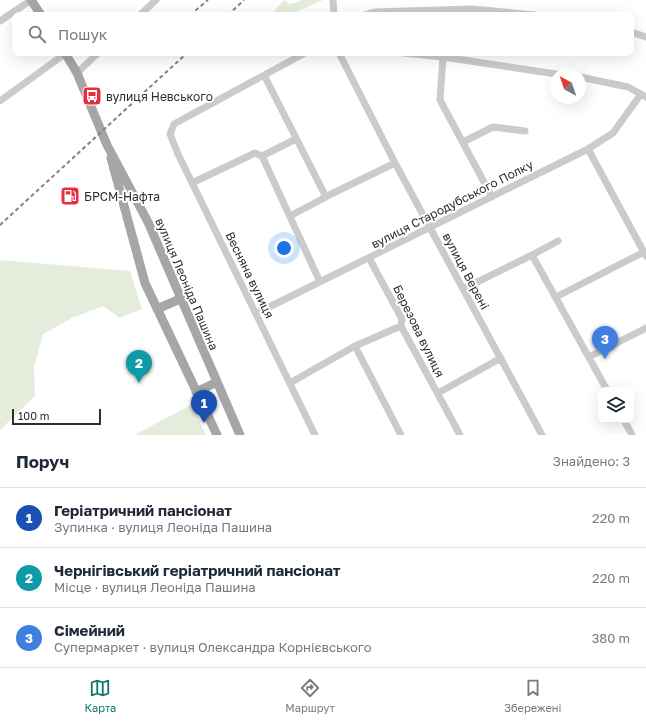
<!DOCTYPE html>
<html lang="uk">
<meta charset="utf-8">
<style>
:root{--surface:#fff;--page:#f6f6f7;--text:#1f2937;--muted:#747a83;--line:#e0e1e3;--accent:#0f766e}
body{margin:0;font-family:"Golos Text",sans-serif;background:var(--page);color:var(--text)}
.controls{position:absolute;right:12px;bottom:12px;display:grid;overflow:hidden;border-radius:8px;box-shadow:0 4px 16px #0002}
.controls button{width:36px;height:36px;display:grid;place-items:center;padding:0;border:0;border-bottom:1px solid var(--line);background:var(--surface);color:var(--text);font:20px sans-serif}
.compass{position:absolute;left:550px;top:68px;width:36px;height:36px;border-radius:50%;background:var(--surface);box-shadow:0 4px 16px #0002;rotate:320deg}
.scale{position:absolute;left:12px;bottom:10px;width:89px;box-sizing:border-box;padding-left:4px;border:2px solid #2e2e2e;border-top:0;font-size:11px;line-height:14px;white-space:nowrap;color:#2e2e2e;-webkit-text-stroke:3px #fff;paint-order:stroke}
.you{position:absolute;left:284px;top:248px;width:14px;height:14px;margin:-10px;border:3px solid #fff;border-radius:50%;background:#1a73e8;box-shadow:0 0 0 6px #1a73e833}
.badge{display:grid;place-items:center;width:26px;height:26px;border-radius:50%;background:var(--accent);color:#fff;font-size:13px;font-weight:700}
.pin{position:absolute;translate:-50% -33px;filter:drop-shadow(0 1px 2px #0008)}
.pin::after{content:'';position:absolute;top:21px;width:14px;height:12px;background:inherit;clip-path:polygon(0 0,100% 0,50% 100%)}
.list{margin:0;padding:0;list-style:none}
h2{display:flex;justify-content:space-between;align-items:center;height:52px;margin:0;padding:0 16px;font-size:17px}
h2 small{font-size:13px;font-weight:400;color:var(--muted)}
.list li{display:grid;grid-template-columns:26px 1fr auto;gap:12px;align-items:center;box-sizing:border-box;height:60px;padding:0 16px;border-top:1px solid var(--line)}
.list b{display:block;font-size:15px;white-space:nowrap}
.list p{margin:0;font-size:13px;white-space:nowrap;color:var(--muted)}
.list em{font-size:13px;font-style:normal;color:var(--muted)}
.icon{flex:none;width:22px;height:22px;fill:none;stroke:currentColor;stroke-width:2;stroke-linecap:round;stroke-linejoin:round}
.map{position:relative;flex:none;width:646px;height:435px;overflow:hidden}
.search{position:absolute;background:var(--surface);box-shadow:0 4px 16px #0002;left:12px;right:12px;top:12px;height:44px;display:flex;align-items:center;gap:10px;box-sizing:border-box;padding:0 14px;border-radius:8px;color:var(--muted);font-size:15px}
.sheet{height:232px;background:var(--surface)}
nav{display:flex;justify-content:space-around;align-items:center;box-sizing:border-box;height:56px;border-top:1px solid var(--line);background:var(--surface);font-size:11px;color:var(--muted)}
nav a{display:grid;justify-items:center;gap:2px}
nav .on{color:var(--accent)}
.map>svg:first-child{display:block}
.green{fill:#e4ecdb}
.lines{fill:none;stroke-linecap:round;stroke-linejoin:round}
.minor{stroke:#cbcbcb;stroke-width:7}
.major{stroke:#a6a6a6;stroke-width:9}
.rail{stroke:#838383;stroke-width:2;stroke-dasharray:4 3;stroke-linecap:butt}
.labels{text-anchor:middle;dominant-baseline:central;stroke-width:4;stroke-linejoin:round;paint-order:stroke}
.poi-label{font-size:12px;fill:#2e2e2e;stroke:#fff;text-anchor:start}
.street-label{font-size:12px;fill:#2e2e2e;stroke:#fff}
</style>
<div class="map">
<svg width="646" height="435" viewBox="0 0 646 435">
<rect width="100%" height="100%" fill="#fff"/>
<path class="green" d="M284,0L290,4L300,1L299,0H323L288,15L277,14L274,11Z
M0,260L130,271L142,309L120,318L103,306L72,318L43,334L34,367L35,396L0,430Z
M191,405L206,435H134Z"/>
<g class="lines">
<path class="minor" d="M333,0L334,15
M140,15L156,0
M364,15L374,12L472,9L535,15
M0,21L31,0
M631,32L646,37
M305,53L174,124L170,134L178,154L315,435
M339,53L395,163L542,435
M404,53L443,57L556,74
M443,57L440,100L492,197
M77,73L98,53
M264,75L326,197L290,216
M580,77L628,87L646,97
M0,101L66,53
M296,139L262,156L320,282
M463,142L493,127L525,131
M588,149L646,256
M192,183L255,153L262,156
M323,198L395,163
M532,255L558,241
M369,258L402,319L401,326L460,435
M463,289L532,255L607,390
M556,297L644,252
M257,313L588,149L613,133L641,94
M355,346L401,435
M589,357L646,328
M290,383L355,346L401,326
M438,393L501,358
M624,420L632,435"/>
<path class="major" d="M31,0L41,15
M65,53L77,73L107,145L148,222L240,435
M111,158L145,283L217,435
M157,309L180,299
M196,392L217,382"/>
<path class="rail" d="M190,15L208,0
M228,15L244,0
M0,225L187,53"/>
</g>
<defs>
<g id="bus-square" transform="scale(1)"><rect x="-9" y="-9" width="18" height="18" rx="4" fill="#e82d40" stroke="#fff"/><path d="M-5-6H5V4H4V6H2V4H-2V6H-4V4H-5ZM-3.5-4V0h7V-4ZM-3.5 1.2v1.5H-2V1.2ZM2 1.2v1.5H3.5V1.2Z" fill="#fff"/></g>
<g id="fuel-square" transform="scale(1)"><rect x="-9" y="-9" width="18" height="18" rx="4" fill="#e82d40" stroke="#fff"/><path d="M-5.5-6h7V0h2V4h1.3V-2.5L3-4.5l.8-.8L6-3V5H2.5V1h-1V6h-7ZM-4.2-4.7v3.2H.2V-4.7Z" fill="#fff"/></g>
</defs>
<g fill-rule="evenodd">
<use href="#bus-square" x="92" y="96"/>
<use href="#fuel-square" x="70" y="196"/>
</g>
<g class="labels">
<g class="poi-label">
<text x="106" y="96">вулиця Невського</text>
<text x="84" y="196">БРСМ-Нафта</text>
</g>
<g class="street-label">
<text transform="translate(452 204) rotate(-27)">вулиця Стародубського Полку</text>
<text transform="translate(466 271) rotate(62)">вулиця Верені</text>
<text transform="translate(250 275) rotate(64)">Весняна вулиця</text>
<text transform="translate(187 284) rotate(67)">вулиця Леоніда Пашина</text>
<text transform="translate(419 331) rotate(64)">Березова вулиця</text>
</g>
</g>
</svg>
<div class="controls">
<button><svg class="icon" aria-label="layers" viewBox="0 0 24 24"><path d="M12 4l9 5-9 5-9-5zM3 14l9 5 9-5"/></svg></button>
</div>
<svg class="compass" viewBox="-18 -18 36 36"><path d="M0-13l5 13h-10z" fill="#e53935"/><path d="M0 13l5-13h-10z" fill="#747a83"/></svg>
<div class="scale">100 m</div>
<div class="you"></div>
<div class="pin badge" style="left:204px;top:423px;background:#1a4fb4">1</div>
<div class="pin badge" style="left:139px;top:383px;background:#0f9aa8">2</div>
<div class="pin badge" style="left:605px;top:359px;background:#3f7fe0">3</div>
<div class="search"><svg class="icon" aria-label="search" viewBox="0 0 24 24"><circle cx="10" cy="10" r="6"/><path d="M15 15l6 6"/></svg>Пошук</div>
</div>
<section class="sheet">
<h2>Поруч<small>Знайдено: 3</small></h2>
<ul class="list">
<li><span class="badge" style="background:#1a4fb4">1</span><div><b>Геріатричний пансіонат</b><p>Зупинка · вулиця Леоніда Пашина</p></div><em>220 m</em></li>
<li><span class="badge" style="background:#0f9aa8">2</span><div><b>Чернігівський геріатричний пансіонат</b><p>Місце · вулиця Леоніда Пашина</p></div><em>220 m</em></li>
<li><span class="badge" style="background:#3f7fe0">3</span><div><b>Сімейний</b><p>Супермаркет · вулиця Олександра Корнієвського</p></div><em>380 m</em></li>
</ul>
</section>
<nav>
<a class="on"><svg class="icon" aria-label="map" viewBox="0 0 24 24"><path d="M3 6l6-2 6 2 6-2v14l-6 2-6-2-6 2zM9 4v14M15 6v14"/></svg>Карта</a>
<a><svg class="icon" aria-label="directions" viewBox="0 0 24 24"><path d="M12 3l9 9-9 9-9-9zM9 14v-3h6M13 9l2 2-2 2"/></svg>Маршрут</a>
<a><svg class="icon" aria-label="saved" viewBox="0 0 24 24"><path d="M7 4h10v16l-5-4-5 4z"/></svg>Збережені</a>
</nav>
